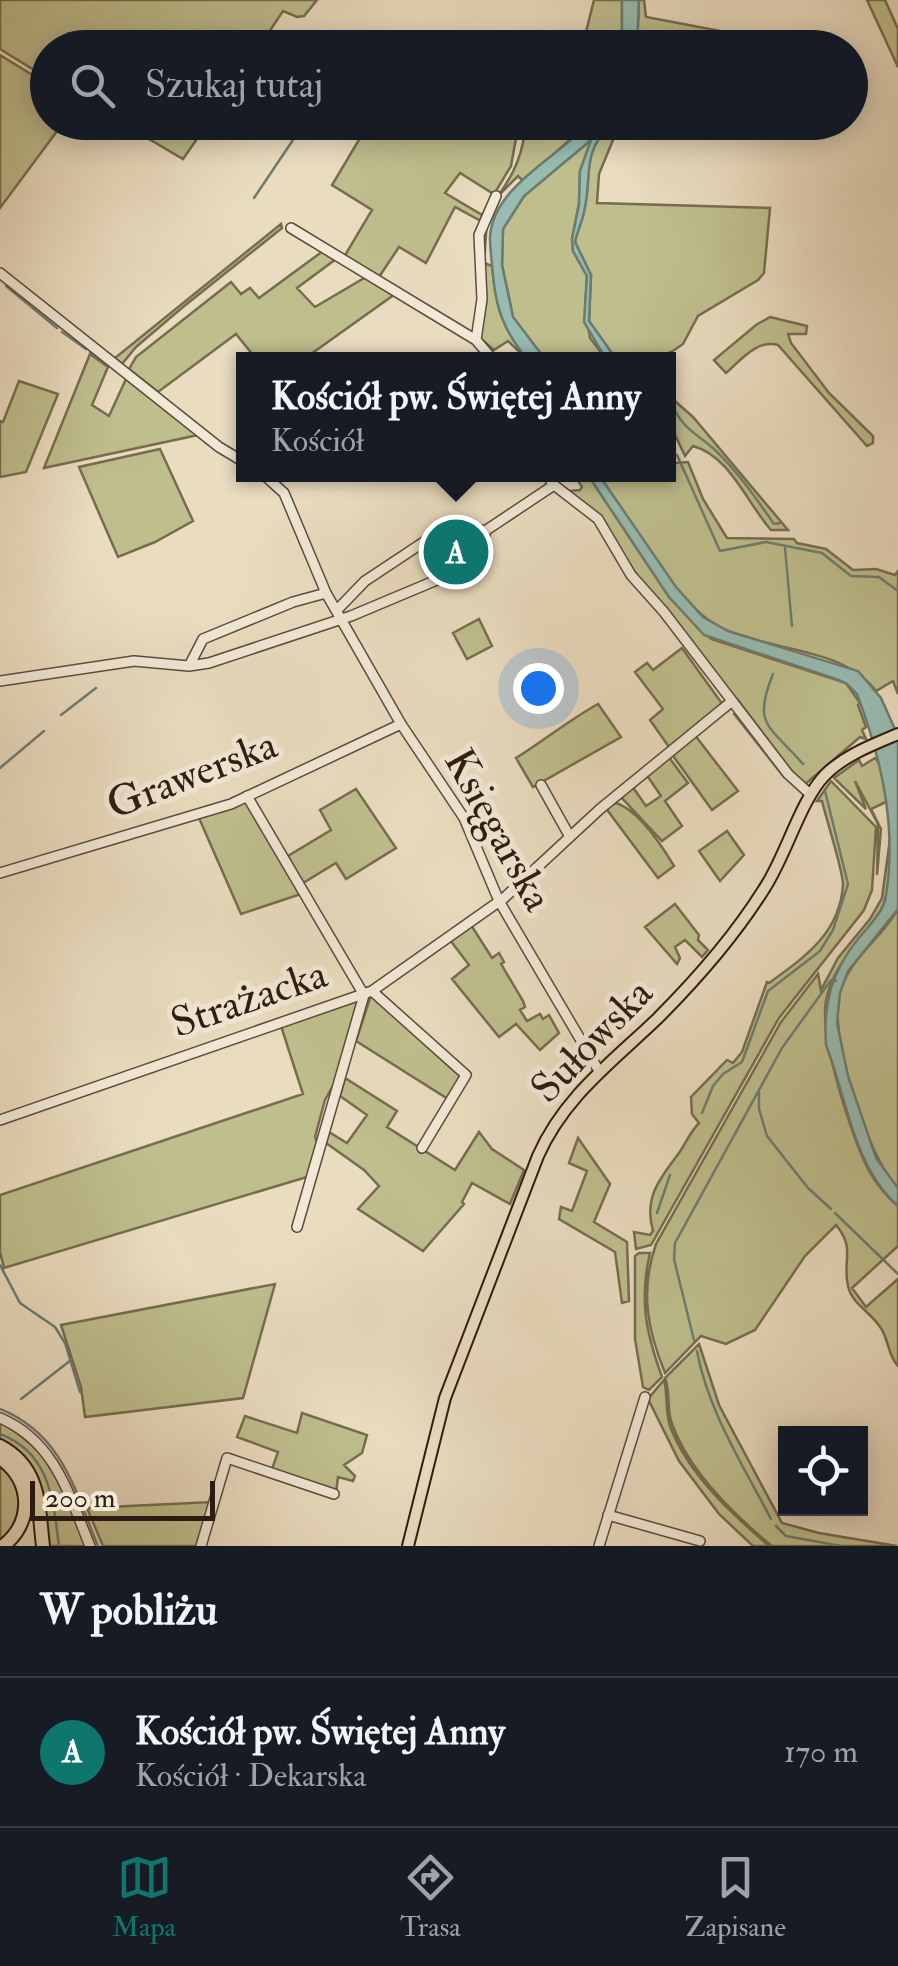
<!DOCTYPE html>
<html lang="pl">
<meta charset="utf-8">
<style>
:root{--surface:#171b24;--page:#242831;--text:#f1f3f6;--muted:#9ea1a6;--line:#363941;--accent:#0f766e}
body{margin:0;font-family:"IM FELL Double Pica",serif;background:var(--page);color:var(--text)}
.controls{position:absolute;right:30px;bottom:30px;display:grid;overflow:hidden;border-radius:0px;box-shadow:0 5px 25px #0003}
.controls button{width:90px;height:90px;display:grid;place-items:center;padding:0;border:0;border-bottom:2px solid var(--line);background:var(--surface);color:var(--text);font:50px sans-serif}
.scale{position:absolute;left:30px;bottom:25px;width:185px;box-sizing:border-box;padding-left:10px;border:5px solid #2d1c11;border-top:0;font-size:28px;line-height:35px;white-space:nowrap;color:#2d1c11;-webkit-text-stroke:8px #f1e8d5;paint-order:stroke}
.you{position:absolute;left:538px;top:688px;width:35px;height:35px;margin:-25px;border:8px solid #fff;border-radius:50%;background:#1a73e8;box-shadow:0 0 0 15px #1a73e833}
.badge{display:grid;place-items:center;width:65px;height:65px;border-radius:50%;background:var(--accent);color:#fff;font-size:32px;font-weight:700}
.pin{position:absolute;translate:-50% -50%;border:5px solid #fff;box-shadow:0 2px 10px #0006}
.popup{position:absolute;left:236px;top:352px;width:440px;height:130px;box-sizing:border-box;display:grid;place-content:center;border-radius:0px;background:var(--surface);filter:drop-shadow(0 2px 8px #0005);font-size:32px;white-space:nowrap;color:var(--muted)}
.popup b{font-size:38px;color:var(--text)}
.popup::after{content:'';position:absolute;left:50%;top:100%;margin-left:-20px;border:20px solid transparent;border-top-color:var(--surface)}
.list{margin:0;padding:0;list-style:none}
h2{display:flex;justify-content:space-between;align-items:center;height:130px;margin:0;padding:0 40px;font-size:42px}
h2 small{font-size:32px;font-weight:400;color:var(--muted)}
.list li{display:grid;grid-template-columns:65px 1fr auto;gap:30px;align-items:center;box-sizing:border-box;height:150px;padding:0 40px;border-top:2px solid var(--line)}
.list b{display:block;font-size:38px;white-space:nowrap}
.list p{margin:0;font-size:32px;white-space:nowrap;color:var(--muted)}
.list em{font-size:32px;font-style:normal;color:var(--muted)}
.icon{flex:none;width:55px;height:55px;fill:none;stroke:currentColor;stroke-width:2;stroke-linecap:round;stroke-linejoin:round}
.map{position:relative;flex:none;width:898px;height:1546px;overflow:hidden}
.search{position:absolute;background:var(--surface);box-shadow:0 5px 25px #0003;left:30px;right:30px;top:30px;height:110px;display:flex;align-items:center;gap:25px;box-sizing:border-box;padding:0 35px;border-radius:55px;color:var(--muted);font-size:38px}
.sheet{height:280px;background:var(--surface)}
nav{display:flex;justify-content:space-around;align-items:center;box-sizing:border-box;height:140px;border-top:2px solid var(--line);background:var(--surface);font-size:28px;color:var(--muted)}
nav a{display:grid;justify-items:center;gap:5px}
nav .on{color:var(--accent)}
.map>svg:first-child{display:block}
.green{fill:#bfbe8d;stroke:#766d4f;stroke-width:2.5}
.water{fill:#98bcb1;stroke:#6d7c71;stroke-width:2.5}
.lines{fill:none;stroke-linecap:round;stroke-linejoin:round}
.stream{stroke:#6d7c71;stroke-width:2.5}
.minor-casing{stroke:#5c4c3c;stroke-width:12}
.major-casing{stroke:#2d1c11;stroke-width:14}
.highway-casing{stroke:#2d1c11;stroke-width:16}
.minor{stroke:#f1e8d5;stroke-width:9}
.major{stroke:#eadcbf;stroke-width:10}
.highway{stroke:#eadcbf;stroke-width:12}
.labels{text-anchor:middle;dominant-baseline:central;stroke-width:10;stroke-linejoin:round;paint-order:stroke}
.street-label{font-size:42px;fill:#2d1c11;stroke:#f1e8d5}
</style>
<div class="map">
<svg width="898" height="1546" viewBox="0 0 898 1546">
<rect width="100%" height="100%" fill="#eadcbf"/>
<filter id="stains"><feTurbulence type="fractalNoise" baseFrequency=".002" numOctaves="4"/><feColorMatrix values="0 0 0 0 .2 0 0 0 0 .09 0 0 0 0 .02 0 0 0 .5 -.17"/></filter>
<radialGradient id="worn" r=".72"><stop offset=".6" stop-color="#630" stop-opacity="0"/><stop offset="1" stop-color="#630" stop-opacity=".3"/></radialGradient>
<path class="green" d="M0,0H317L304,16L297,17L283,11L259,47L48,48L47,78L0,49Z
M594,0H622V47L582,48Z
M639,0H644L646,17L779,42L777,48H637Z
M867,0H885L898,29V67Z
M0,55L47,84L48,122L63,123L0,208Z
M122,123H208L183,159Z
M369,123H516L518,127L511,166L496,191L492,193L460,173L445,193L482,215L481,221L455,207L426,263L399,247L379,277L344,257L372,210L332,185Z
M525,123H589L523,181L518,176L495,199C513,178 525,150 525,123Z
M611,123H620L599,174L597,203L770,208L764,273L758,280L698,316L683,344L673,351L654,359H616L589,321L591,275L575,242C577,232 582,222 584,211C593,174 580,156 611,123Z
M592,139L580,171L579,204L572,239L573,251L587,276L585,309L590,338L606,359L545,360L513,317L502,265L503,229L524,196Z
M487,220L484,263L492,266C496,308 501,326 527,359L508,341L494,350L480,338L486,304L481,235Z
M281,224L282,228L183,307L136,347L122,364L115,358Z
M323,251L336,259L297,288L315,307L366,277L395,294L304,359H248L253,355L236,334L158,392L129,369L136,357L231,282L241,294L250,288L259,298Z
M770,317L807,326L806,334H788L791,343L829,393L873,436V443L867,446L778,345C757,339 741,360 726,373L714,360L756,325Z
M90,354L108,367L92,405L109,416L126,379L198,435L44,468Z
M19,381L58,394L26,472L0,477V421L3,422Z
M668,395L693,417L788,530H771C747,503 730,456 693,446L685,456L669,422Z
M669,446L675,463L688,462L703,499L727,538L794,539L797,543L826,549L853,570L876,569L895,575L898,571V694L893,681L876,691C842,645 764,652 716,625C678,604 623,514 599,475L668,474Z
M160,449L193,521L155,542L118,557L79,467Z
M588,475L669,597L711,639L846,683L860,703L858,705L866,727L862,730L866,739L860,737L803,786L737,699L734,700L646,589L595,511L568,491L580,490L582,487L577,479L565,474Z
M479,619L492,646L467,659L453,633Z
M682,648L723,705L669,747L650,720L663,709L635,672L647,663L653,670Z
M598,704L621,737L533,787L516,758C545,740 569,720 598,704Z
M694,734L738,791L712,810L671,753Z
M668,756L688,783L665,801L682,826L662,841L621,797L632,786L646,806L661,796L646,774Z
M875,758C898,784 898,875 881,910C862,941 833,963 826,1001C819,1037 852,1137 869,1171C877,1185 886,1196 898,1206V1246L852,1288L866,1307L898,1279V1366C888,1355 889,1342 882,1330C873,1313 852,1305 848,1286C842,1259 856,1249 836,1225L805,1256L755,1330L726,1344L701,1336L665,1373C647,1329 640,1290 656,1244L781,1022L818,974L821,990L838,958L870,919L882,898L891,832L890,800L871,809L881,829L877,875L878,824L855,781L866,809L834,778L859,760L862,766Z
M831,781L876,827L872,890L864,910L779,1018L651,1245L636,1249L634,1232L650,1235L653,1231C644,1199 658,1181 676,1157C685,1146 689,1133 699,1123L692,1114L691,1097L727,1060L733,1063L742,1052L767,982L769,983C805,957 840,933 843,885C844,874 826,818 822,801H817Z
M356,789L396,848L346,879L336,863L303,883L288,856L331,830L320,810Z
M247,801L301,894L241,914L199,818Z
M616,803C639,810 662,846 674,866L658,878L605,807Z
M727,831L744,855L720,881L699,851Z
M675,904L699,935L698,940L708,950L702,957L685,940L675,947L680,958L677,964L645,927Z
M898,909V1188C868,1159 827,1032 840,991C851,957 881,939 898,909Z
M471,925L492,958L499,953L504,962L501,964L523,1001L525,1007L520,1010L527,1021L540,1014L543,1019L549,1015L559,1033L540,1050L516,1024L499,1037L452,979L469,965L450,940Z
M371,995L459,1075V1082L448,1099L356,1041Z
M359,1000L334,1084L325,1100L315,1137L318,1144L307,1177L4,1268L0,1252V1195L303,1094L281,1026Z
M345,1078L397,1111L387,1127L455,1170L479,1132L492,1149L524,1170L510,1204L472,1183L462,1202L464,1204L423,1251L358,1209L379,1186L364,1170L326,1143L329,1132L347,1143L367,1115L340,1096Z
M578,1138L610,1184L594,1222L627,1242L629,1301L622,1303L615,1252L559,1219L561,1207L572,1211L587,1171L569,1163Z
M639,1253H650C639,1299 646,1333 662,1377L649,1390L643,1387L635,1339V1256Z
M275,1284L243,1398L85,1417L81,1387L61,1325Z
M699,1344L719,1405L782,1523L819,1533L897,1546H772C734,1515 689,1471 672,1424C666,1409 671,1393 665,1378Z
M664,1380C668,1395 665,1411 670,1426C688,1474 731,1513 769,1546H753L719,1514L679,1461L648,1399Z
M302,1413L367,1435L362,1453L344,1465L355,1476L353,1481L338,1477L336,1493L272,1469L278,1452L237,1437L245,1416L297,1433Z
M0,1422C59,1457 61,1487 87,1546H47L44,1508L0,1442Z
M0,1466C25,1487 25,1519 0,1540Z
M212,1502L198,1546H103L87,1508Z"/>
<path class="water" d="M622,0H639L637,47H622Z
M589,123H611C580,156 593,174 584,212C582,222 577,232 575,242L591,275L589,321L616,359H606L584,322L587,276L573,251L572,239L579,204L580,171L591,140L524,196L503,229L502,265L513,317L545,359H527C505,332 496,310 493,275C492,263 490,250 490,237C493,186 559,157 589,123Z
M588,475H599L676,587L703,617L728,631L858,671L881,698L898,736V909L848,971L840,993L837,1023L848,1076L876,1158L898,1188V1206C853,1166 847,1099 826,1045C823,1003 832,971 858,939C868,927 880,915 885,901C898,830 882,760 857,694L846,683L836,679L704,635L669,597Z"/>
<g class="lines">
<path class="stream" d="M356,48L367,32
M514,122V133
M542,122L554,130
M254,198L305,122
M6,286L57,328
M62,332L86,349
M90,352L107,365
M676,412C684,429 701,437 715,450C738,472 756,498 774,524L780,523
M677,455L720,551L766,542L822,553L851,576L879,577L898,591
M785,548L792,626
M773,674C752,725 769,725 803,764
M734,714L784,777
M61,715L96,688
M0,768L44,731
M759,1092V1109L767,1136L808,1188L831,1209
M702,1113L713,1086L723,1074L742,1062L768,991L820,951L833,930L848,884L825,791
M657,1213L670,1175
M835,1213L898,1274
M0,1265L20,1303L55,1327L65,1343L80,1392
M694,1340L674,1259L675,1243L782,1048L831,980L836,981
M697,1351C708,1411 743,1465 771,1519
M21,1399L71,1360
M0,1409C62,1434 75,1490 98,1546
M0,1434C50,1453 53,1499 59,1546
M776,1526L786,1536L841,1546"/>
<g class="minor-casing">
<path id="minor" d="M291,228L476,340L493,360
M0,273L219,447L244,462
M476,340L482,299L479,235L496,196
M263,474L284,493L326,593L401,724L464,818L499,901L599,1071
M546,474L554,485L598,519L631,575L664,612L788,774L810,794
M337,610L365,581L442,530L455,526L485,531L554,485
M189,666L203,639L293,602L326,593
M0,681L134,661L189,666L209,663L351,616L463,569C476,561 486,546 485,531
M541,785L570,837
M247,796L364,995L297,1227
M0,873L231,804L401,724
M372,991L466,1075L422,1148
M0,1120L372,991L504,898L600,809L731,702
M0,1418C55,1441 69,1495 90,1546
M608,1515L700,1541
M201,1546L227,1458L334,1494
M599,1546L645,1397"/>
</g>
<g class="major-casing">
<path id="major" d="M408,1546L445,1398L538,1156C564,1097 611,1063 657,1019C697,979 734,937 764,889C786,856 800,801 825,775C845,755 872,745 898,734"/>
</g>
<g class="highway-casing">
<path id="highway" d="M0,1446C41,1468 38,1505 43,1546
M0,1458C32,1480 34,1522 3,1546"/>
</g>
<use href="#minor" class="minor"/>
<use href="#major" class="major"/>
<use href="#highway" class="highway"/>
</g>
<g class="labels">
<g class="street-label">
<text transform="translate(192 775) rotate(-21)">Grawerska</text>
<text transform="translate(498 830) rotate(61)">Księgarska</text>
<text transform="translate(249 999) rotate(-19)">Strażacka</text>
<text transform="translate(592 1041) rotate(-46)">Sułowska</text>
</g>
</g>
<rect width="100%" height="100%" filter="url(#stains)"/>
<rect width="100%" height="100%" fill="url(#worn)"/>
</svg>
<div class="controls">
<button><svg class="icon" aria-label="locate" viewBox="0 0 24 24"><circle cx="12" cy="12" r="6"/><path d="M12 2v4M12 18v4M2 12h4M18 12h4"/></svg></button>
</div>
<div class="scale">200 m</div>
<div class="you"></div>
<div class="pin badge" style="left:456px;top:552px">A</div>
<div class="popup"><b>Kościół pw. Świętej Anny</b>Kościół</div>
<div class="search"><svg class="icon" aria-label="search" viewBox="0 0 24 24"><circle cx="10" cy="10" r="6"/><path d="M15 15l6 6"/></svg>Szukaj tutaj</div>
</div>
<section class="sheet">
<h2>W pobliżu<small></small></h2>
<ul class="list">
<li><span class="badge">A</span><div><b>Kościół pw. Świętej Anny</b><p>Kościół · Dekarska</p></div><em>170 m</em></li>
</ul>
</section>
<nav>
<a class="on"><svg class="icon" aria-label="map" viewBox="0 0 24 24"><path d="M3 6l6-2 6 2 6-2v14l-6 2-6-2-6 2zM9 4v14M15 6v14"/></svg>Mapa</a>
<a><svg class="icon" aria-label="directions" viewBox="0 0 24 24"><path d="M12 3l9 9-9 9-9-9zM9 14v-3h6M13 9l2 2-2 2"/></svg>Trasa</a>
<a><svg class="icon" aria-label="saved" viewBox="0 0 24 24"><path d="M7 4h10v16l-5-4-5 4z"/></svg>Zapisane</a>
</nav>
